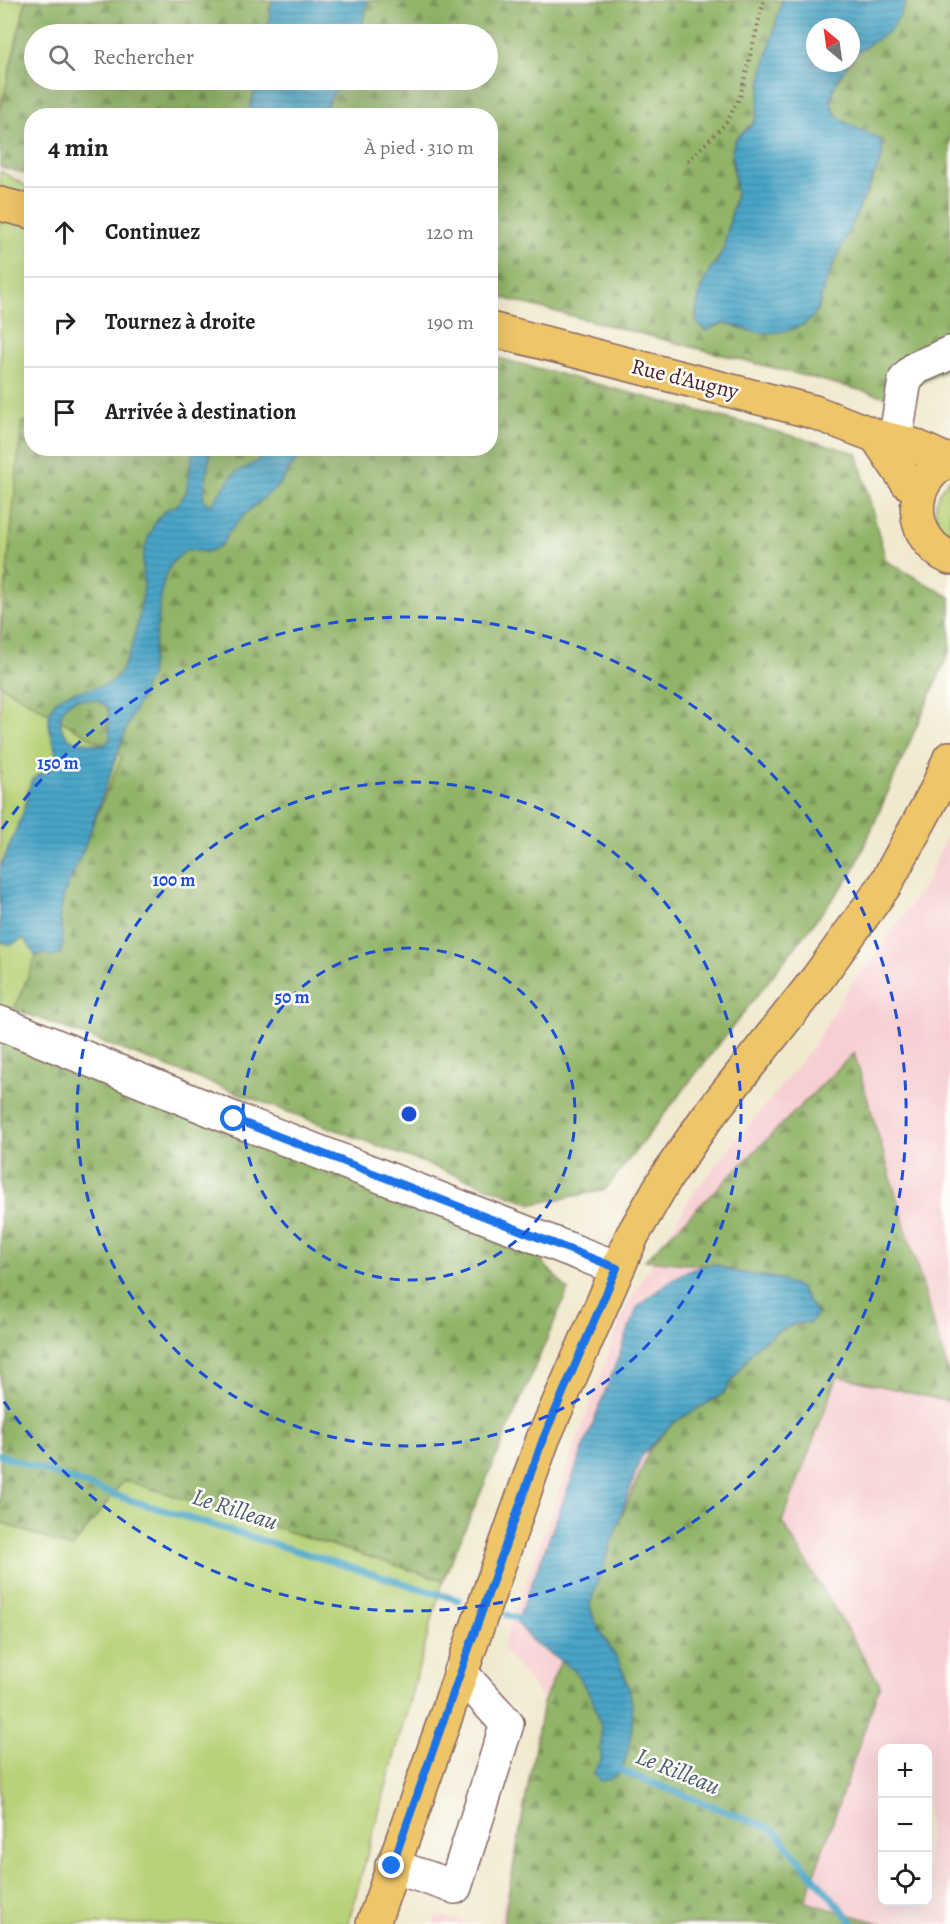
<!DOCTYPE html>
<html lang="fr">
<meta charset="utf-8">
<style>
:root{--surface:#fff;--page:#f2f2f2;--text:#202124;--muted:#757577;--line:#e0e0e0}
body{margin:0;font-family:Alegreya,serif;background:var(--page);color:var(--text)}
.controls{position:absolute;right:18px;bottom:18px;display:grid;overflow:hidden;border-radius:12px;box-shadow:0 6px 24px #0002}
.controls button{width:54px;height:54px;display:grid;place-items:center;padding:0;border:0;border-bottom:2px solid var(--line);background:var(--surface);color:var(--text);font:30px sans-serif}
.compass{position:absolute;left:806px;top:18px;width:54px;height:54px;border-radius:50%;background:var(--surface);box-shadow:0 6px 24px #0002;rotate:331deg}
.stop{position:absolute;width:18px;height:18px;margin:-14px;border:4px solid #1a73e8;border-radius:50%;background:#fff}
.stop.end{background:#1a73e8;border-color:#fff;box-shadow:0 2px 6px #0008}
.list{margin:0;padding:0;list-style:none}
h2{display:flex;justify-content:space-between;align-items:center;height:78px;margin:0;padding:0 24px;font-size:26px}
h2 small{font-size:20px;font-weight:400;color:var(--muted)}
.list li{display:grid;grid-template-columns:39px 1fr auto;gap:18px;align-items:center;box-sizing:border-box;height:90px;padding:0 24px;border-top:2px solid var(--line)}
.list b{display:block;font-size:22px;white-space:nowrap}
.list em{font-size:20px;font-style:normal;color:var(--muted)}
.icon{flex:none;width:33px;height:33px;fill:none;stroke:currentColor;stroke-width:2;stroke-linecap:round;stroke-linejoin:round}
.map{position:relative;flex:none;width:950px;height:1924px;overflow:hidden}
.search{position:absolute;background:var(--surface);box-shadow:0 6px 24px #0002;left:24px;top:24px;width:474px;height:66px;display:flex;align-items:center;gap:15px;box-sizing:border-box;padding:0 21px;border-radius:33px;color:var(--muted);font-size:22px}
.panel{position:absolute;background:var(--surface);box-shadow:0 6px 24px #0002;left:24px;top:108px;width:474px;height:348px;border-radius:24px}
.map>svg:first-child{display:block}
.built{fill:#f7cfd2;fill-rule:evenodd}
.grass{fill:#b7d278;stroke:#807852;stroke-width:1.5}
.forest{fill:url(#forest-firs);stroke:#6e6a4a;stroke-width:1.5}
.water{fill:url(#water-rules);stroke:#4a6279;stroke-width:1.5;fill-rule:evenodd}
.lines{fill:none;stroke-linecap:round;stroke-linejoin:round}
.stream{stroke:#49a5c7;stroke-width:7}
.minor-casing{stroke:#846664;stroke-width:36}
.major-casing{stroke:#846664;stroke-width:36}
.path{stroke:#846664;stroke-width:4;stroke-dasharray:1.5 4.5;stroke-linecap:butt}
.minor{stroke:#fff;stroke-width:33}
.major{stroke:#eec569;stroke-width:33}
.route{stroke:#1a73e8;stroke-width:8}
.ring{fill:none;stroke:#1d4ed8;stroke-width:3;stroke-dasharray:10 8}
.labels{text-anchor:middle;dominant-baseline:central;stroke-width:5;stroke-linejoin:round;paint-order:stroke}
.street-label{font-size:22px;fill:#4a1f2b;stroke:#fdfcf7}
.water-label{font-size:24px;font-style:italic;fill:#4a5b71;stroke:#fdfcf7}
.centre{fill:#1d4ed8;stroke:#fdfcf7;stroke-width:3}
.ring-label{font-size:18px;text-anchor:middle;font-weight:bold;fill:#1d4ed8;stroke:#fdfcf7;stroke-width:5;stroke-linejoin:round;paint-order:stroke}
</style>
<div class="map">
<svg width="950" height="1924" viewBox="0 0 950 1924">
<defs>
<pattern id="forest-firs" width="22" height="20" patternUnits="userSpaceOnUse" patternTransform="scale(1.5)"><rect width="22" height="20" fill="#91b468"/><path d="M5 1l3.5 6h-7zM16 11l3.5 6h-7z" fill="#789256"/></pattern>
<pattern id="water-rules" width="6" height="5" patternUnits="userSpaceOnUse" patternTransform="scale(1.5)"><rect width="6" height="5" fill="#49a5c7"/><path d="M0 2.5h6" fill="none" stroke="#3f86a2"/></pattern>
</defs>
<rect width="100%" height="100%" fill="#fdfcf7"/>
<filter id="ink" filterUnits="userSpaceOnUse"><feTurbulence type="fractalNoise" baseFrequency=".0167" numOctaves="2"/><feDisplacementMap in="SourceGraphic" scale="12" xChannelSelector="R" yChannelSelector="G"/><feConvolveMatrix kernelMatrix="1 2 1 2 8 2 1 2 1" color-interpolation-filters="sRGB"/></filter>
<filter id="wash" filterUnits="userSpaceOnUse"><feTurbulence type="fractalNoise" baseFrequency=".008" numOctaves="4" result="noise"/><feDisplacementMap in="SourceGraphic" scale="24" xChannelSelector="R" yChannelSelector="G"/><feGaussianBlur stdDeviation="1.35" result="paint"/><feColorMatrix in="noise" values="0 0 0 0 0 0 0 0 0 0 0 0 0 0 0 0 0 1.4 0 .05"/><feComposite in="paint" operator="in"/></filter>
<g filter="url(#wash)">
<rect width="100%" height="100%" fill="#f1e9cf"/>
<path class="built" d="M950,828V1924H498L553,1711L502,1648L624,1311L691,1196L811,1049L852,982L872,960L926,883ZM882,1748H928V1902H882Z
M436,1915L474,1924H434Z"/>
<path class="grass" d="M0,0H26L0,112Z
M0,171L32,189L31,423H22L0,643Z
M950,478V539C930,521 931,497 950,478Z
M0,685L123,756L0,1042Z
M124,1480L443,1580L348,1924H0V1522L72,1548Z"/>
<path class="forest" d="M26,0H272L267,34H34V80H258L249,111L250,115L32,116L31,175L0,167V112Z
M368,0H782L763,72L756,118L752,125L746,128L732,161L736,194L724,247L717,262L710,269L700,291L696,314L750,331L775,332L812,319L818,308L824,286L880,163C881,158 884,150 882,145C880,137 874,136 868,134C822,116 822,100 849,63H851C855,46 879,41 890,29C898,21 903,10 907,0H950V369L890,398L491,295L490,116H321L341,80H488V34H360Z
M491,356L857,453L886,561L950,597V650L852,874L605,1190L533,1204L14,1009L122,756L0,685V643L22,422L31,423L32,448H490Z
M1,1039L515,1233L568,1290L443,1580L124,1480L72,1548L0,1522Z
M854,1053L950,1378V1402L838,1376L782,1522L880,1684L805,1902L883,1924H503L543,1703L650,1449L673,1423L723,1394L756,1347L777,1332L799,1323H810L780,1279L735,1272L715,1264L699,1265L645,1260Z"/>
<path class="water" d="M272,0H368L360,34H267Z
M782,0H907C903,10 898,22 890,30C878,41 861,46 851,60V27H815V63H849C828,92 819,112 858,129C864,132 874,134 879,139C884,143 882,150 882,157L824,286C821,297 820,308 813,317C801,332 769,335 751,331C742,329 733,325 724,323L705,331L696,321V314L700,291L710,269L717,262L724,247L736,194L732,149L736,138L752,125L756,118L763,72Z
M258,80H341L321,115H250L249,111Z
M193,449H211L203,498L208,504H212L234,473L250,466L262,457L268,449H313L301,454L278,486L244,515L228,533L223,543L217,548L206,552L186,550L171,564L163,583L150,676L127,727L85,846L64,894L60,915L63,945L60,954L54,957L44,953L36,956L25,940L22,939L11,945L0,942V868L23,813L31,781L38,775L51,769C53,765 56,760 56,756C55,739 43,724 52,707C64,683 100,696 116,677C130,661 134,637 139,617C141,607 143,596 144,586C144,577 142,567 143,558C146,541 156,509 176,506L186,493ZM76,699L97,700L108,708L110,738L105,745C98,746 97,744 91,743C83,741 75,744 68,737C55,725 60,705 76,699Z
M715,1264L735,1272L780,1279L800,1288L817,1314L810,1323H798L777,1332L756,1347L723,1394L673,1423L641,1457L590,1605C593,1621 602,1633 610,1647C633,1684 638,1712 627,1754C621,1772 620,1778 600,1781L593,1774L601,1761V1726L592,1698L575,1671L532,1641L517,1622L637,1308C660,1288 684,1266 715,1264Z"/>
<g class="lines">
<path class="stream" d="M0,1455L130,1500L458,1600
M507,1615L525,1621
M616,1765L622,1771L774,1830L854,1924"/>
</g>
</g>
<g filter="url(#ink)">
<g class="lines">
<g class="minor-casing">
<path id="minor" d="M895,441L905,380L916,368L950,353
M0,1023L234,1119L617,1268
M392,1866L455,1887L507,1724L460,1672"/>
</g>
<g class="major-casing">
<path id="major" d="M0,204L32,212
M490,329L814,412L876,436L913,445L948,461
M876,436L907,482L920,490
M950,460C906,480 907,538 950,558
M373,1924L543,1439L632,1236L665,1179L706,1119L817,979L885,885L937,789L950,758"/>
</g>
<path class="path" d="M688,161L726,123L740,97L764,0"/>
<use href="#minor" class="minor"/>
<use href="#major" class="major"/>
</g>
</g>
<g class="lines" filter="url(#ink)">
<path class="route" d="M234,1119L617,1268L543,1439L392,1866"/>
</g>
<g class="ring">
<circle cx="409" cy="1114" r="166"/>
<circle cx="409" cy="1114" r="332"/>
<path d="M2 829A497 497 0 1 1 2 1399"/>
</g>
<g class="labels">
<g class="street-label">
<text transform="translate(685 379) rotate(14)">Rue d'Augny</text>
</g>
<g class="water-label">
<text transform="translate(235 1509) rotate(18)">Le Rilleau</text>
<text transform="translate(678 1771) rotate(22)">Le Rilleau</text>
</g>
</g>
<circle cx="409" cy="1114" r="9" class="centre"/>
<g class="ring-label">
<text x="58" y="769">150 m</text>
<text x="174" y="886">100 m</text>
<text x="292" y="1003">50 m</text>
</g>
</svg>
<div class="controls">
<button>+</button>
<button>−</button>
<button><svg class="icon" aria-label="locate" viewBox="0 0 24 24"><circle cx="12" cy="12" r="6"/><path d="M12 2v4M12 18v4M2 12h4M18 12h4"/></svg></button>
</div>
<svg class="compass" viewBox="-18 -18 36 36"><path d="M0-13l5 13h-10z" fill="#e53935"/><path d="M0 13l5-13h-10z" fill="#757577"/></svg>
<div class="stop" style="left:234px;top:1119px"></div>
<div class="stop end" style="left:392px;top:1866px"></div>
<div class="search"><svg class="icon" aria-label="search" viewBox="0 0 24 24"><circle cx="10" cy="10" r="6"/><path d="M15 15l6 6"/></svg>Rechercher</div>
<section class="panel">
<h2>4 min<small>À pied · 310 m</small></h2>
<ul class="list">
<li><svg class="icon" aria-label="ahead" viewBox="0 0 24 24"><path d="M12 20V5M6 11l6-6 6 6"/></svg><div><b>Continuez</b></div><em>120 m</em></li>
<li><svg class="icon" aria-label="right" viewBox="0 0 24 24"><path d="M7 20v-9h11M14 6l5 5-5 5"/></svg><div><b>Tournez à droite</b></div><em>190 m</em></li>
<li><svg class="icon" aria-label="arrive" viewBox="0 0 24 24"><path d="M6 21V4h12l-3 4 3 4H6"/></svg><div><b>Arrivée à destination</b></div></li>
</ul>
</section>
</div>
